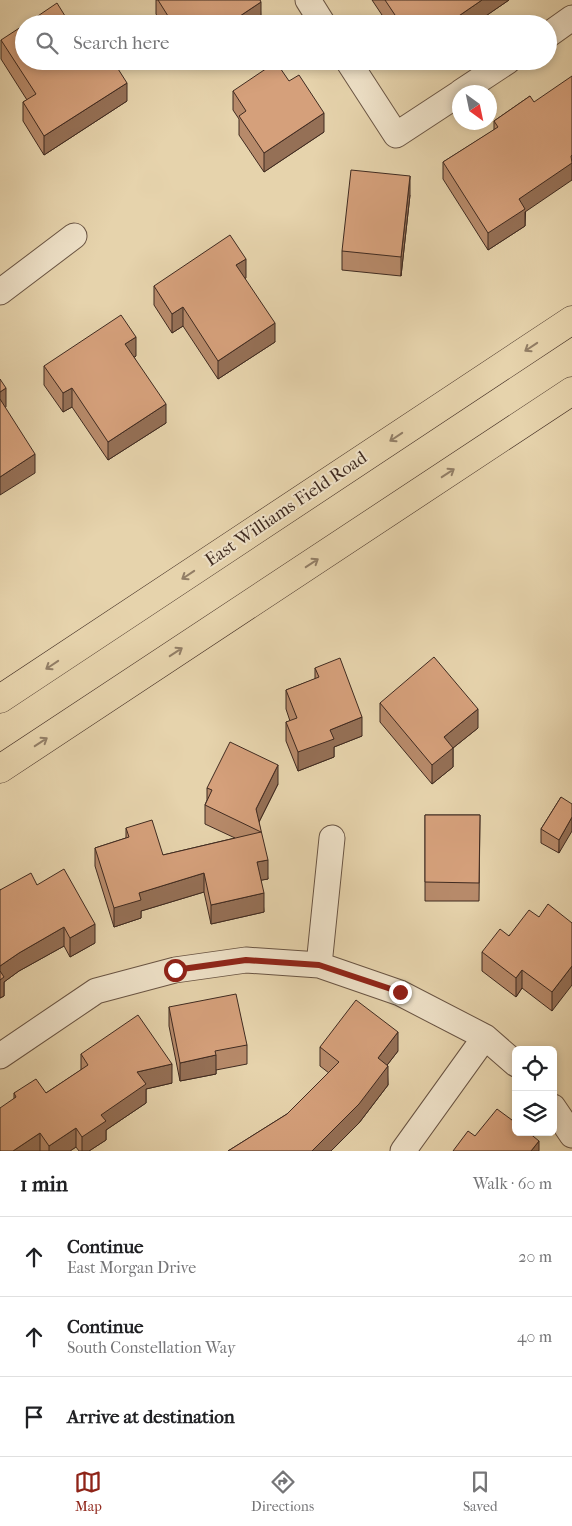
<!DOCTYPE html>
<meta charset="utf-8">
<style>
:root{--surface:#fff;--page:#f6f6f6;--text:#202124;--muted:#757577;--line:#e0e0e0;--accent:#8f2418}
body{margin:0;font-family:"IM FELL French Canon",serif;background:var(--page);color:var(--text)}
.controls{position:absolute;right:15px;bottom:15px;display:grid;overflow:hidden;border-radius:8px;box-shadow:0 2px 8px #0003}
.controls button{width:45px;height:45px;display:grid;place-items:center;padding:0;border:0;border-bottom:1px solid var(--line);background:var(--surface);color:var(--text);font:25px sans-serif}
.compass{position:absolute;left:452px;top:85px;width:45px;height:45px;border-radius:50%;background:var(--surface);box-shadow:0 2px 8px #0003;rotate:147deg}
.stop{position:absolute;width:15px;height:15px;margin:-11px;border:4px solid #8f2418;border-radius:50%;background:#fff}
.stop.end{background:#8f2418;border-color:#fff;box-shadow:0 1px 5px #0008}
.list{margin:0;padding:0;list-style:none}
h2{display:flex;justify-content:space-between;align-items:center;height:65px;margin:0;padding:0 20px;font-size:21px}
h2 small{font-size:16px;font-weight:400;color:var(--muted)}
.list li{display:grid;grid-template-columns:32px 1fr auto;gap:15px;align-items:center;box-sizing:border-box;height:80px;padding:0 20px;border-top:1px solid var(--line)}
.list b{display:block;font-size:19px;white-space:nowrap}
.list p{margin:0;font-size:16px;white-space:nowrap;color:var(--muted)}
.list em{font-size:16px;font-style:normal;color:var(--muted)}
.icon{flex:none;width:28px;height:28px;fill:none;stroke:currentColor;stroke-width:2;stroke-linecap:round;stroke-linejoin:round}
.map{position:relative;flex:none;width:572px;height:1151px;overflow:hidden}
.search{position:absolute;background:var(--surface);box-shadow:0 2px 8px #0003;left:15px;right:15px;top:15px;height:55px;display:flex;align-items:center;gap:12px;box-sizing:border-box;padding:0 18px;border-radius:28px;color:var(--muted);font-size:19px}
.sheet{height:305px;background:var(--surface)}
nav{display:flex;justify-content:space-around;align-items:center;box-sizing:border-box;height:70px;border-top:1px solid var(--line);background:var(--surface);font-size:14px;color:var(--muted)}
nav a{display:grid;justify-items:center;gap:2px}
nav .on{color:var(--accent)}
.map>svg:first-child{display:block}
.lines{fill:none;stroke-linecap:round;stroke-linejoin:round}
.minor-casing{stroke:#695443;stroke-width:27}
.major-casing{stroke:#3f2a20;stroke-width:29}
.minor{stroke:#efe2c9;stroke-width:25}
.major{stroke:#e6d3ac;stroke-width:28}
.wall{fill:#b78a6a;stroke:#3f2a20}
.shaded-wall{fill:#957056;stroke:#3f2a20}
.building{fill:#d5a07b;stroke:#3f2a20}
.oneway{stroke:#927e66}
.route{stroke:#8f2418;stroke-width:6}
.labels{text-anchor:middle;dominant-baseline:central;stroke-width:4;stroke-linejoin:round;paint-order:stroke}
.street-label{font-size:18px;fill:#3f2a20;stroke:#efe2c9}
</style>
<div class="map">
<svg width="572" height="1151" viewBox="0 0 572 1151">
<rect width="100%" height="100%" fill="#e6d3ac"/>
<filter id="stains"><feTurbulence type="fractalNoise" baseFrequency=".004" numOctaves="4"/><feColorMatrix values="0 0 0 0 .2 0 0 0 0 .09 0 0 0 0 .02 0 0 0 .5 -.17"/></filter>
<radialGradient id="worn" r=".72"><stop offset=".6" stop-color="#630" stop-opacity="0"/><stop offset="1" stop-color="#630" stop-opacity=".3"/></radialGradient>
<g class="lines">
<g class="minor-casing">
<path id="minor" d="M308,0L323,24
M548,35L572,18
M348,61L396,135L460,93
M461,92L508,61
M0,292L74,236
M319,965L332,838
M0,1056L96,991L175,970L246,960L319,965L400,993L485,1037L516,1064
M553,1107L572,1135
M403,1151L485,1037"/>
</g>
<g class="major-casing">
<path id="major" d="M0,699L572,320
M0,769L572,391"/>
</g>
<use href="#minor" class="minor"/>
<use href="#major" class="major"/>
</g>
<path class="wall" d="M156,0H260L261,21L257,24H162L156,14Z
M372,0H509L474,24H388Z
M1,40L127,101L44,155L23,121V102L27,100L1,59Z
M185,61H200L189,68Z
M233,91L324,132L264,172L239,135V119L233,110Z
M530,96L525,226L488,250L443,179V162L494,130V121Z
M410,195L401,276L342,270V251Z
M246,278L245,279L275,342L218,379L183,326L172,333L154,305V286Z
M136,356L134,357L166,423L108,460L72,407L63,412L44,385V366Z
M315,668L362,736L334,747V757L298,771L286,741V722L290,721L286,709V690L315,679Z
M380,703L478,728L453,748V767L432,784L380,722Z
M278,784L259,822L268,879L261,880L264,912L211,924L204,892L141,911V918L114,927L95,866V848L126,838V828L163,855L235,838L205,824V805L207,800V788Z
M561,797L559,853L541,843V829Z
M425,815H480L479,901H425Z
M37,885L95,943L70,957L64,946L19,971L4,982V996L0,998V890Z
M539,917L572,923L552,1011L522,988L516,997L482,971V952Z
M169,1007L247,1045V1064L216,1070V1074L180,1081L169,1026Z
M320,1047L398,1051L387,1065L388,1085L359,1123L331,1151H228L287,1114L329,1073L320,1066Z
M81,1054L172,1083L146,1089V1103L106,1130V1140L89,1151H79L76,1147L70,1151H0L14,1099V1093H46L81,1070Z"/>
<path class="shaded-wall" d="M482,0H509L474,24H447Z
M261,2V21L257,24H228Z
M189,61H200L189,68Z
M127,83V101L44,155V136Z
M324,113V132L264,172V153Z
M572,155V180L525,212V226L488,250V233L519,199Z
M410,176V195L401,276V257Z
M246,259V278L236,284V265Z
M183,307V326L172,333V314Z
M275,323V342L218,379V361Z
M136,337V356L125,363V344Z
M6,388V407L0,411V392Z
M72,388V407L63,412V393Z
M166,404V423L108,460V442Z
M35,454V473L0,495V477Z
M478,709V728L453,748V767L432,784V765L444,737Z
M362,717V736L334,747V757L298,771V752L330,730Z
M278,765V784L256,828V809Z
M572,817V831L559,853V840Z
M268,860V879L257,881V862Z
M204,873V892L141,911V918L114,927V908L139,893Z
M264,893V912L211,924V905Z
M95,924V943L70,957V938Z
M64,927V946L19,971L4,982V996L0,998V966L19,953Z
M572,966V985L552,1011V992Z
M522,970V988L516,997V978Z
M398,1032V1051L378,1077V1058Z
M216,1055V1074L180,1081V1063Z
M172,1064V1083L146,1089V1103L106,1130V1140L89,1151H82V1137L137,1072Z
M388,1066V1085L359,1123L331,1151H312Z
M76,1128V1147L70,1151H49V1146Z
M40,1133V1151H13Z
M539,1141V1151H531Z"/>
<path class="building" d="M158,0H260L261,2L228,24H173Z
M385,0H482L447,24H401Z
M57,3L70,24H26Z
M24,25V61H113L127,83L44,136L23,102L36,94L1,40Z
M276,62L289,81L299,75L324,113L264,153L239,116L246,111L233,91Z
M572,76V155L571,156L572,163L519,199L525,209L488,233L443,162L498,127L494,121L530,96L534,102Z
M351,170L410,176L401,257L342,251Z
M230,235L246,259L236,265L275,323L218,361L183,307L172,314L154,286Z
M121,315L136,337L125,344L166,404L108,442L72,388L63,393L44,366Z
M0,379L6,388L0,392Z
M0,399L35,454L0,477Z
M434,657L478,709L444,737L453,748L432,765L380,703Z
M340,658L362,717L330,730L334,739L298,752L286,722L297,718L286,690L319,677L315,668Z
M230,742L278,765L256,809L268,860L257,862L264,893L211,905L204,873L139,893L141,900L114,908L95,848L129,837L126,828L152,820L163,855L261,832L205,805L212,790L207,788Z
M561,797L572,804V817L559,840L541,829Z
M425,815H480L479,883L425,882Z
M64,869L95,924L70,938L64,927L19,953L0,966V890L31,873L37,885Z
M548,904L572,923V966L552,992L522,970L516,978L482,952L500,929L509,936L529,910L539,917Z
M0,971L4,977L0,980Z
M236,994L247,1045L215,1051L216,1055L180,1063L169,1007Z
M356,1000L398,1032L378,1058L388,1066L359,1104L312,1151H228L287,1114L339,1062L320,1047Z
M138,1015L172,1064L137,1072L146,1084L101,1115L106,1121L82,1137L76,1128L49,1146L40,1133L13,1151H0V1108L16,1097L14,1093L36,1079L46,1093L88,1065L81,1054Z
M497,1109L516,1123V1132H528L539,1141L531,1151H453L468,1131L475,1136Z"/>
<defs><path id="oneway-shaft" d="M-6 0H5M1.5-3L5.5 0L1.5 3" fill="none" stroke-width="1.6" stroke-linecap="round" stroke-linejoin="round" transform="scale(1.25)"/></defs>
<g class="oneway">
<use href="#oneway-shaft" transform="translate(531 347) rotate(146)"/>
<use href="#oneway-shaft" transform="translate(396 437) rotate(146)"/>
<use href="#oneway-shaft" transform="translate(448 473) rotate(-33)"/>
<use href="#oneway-shaft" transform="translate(312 563) rotate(-33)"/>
<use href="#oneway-shaft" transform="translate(188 575) rotate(146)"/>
<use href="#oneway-shaft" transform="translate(176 652) rotate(-33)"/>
<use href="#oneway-shaft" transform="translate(52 665) rotate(146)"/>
<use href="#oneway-shaft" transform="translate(41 742) rotate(-33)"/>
</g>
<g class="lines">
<path class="route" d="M175,970L246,960L319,965L400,992"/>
</g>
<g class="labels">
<g class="street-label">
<text transform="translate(286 509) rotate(-34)">East Williams Field Road</text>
</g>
</g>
<rect width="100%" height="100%" filter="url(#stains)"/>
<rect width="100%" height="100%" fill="url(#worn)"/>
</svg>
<div class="controls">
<button><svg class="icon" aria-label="locate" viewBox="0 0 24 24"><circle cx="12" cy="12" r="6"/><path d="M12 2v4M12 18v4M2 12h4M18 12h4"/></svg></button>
<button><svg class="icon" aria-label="layers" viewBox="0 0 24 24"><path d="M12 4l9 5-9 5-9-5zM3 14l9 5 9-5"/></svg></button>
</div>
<svg class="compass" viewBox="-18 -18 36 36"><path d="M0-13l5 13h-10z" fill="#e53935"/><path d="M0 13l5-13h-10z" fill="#757577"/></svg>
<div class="stop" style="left:175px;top:970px"></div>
<div class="stop end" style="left:400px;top:992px"></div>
<div class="search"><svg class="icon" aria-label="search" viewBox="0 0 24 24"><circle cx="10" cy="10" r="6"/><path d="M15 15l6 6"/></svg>Search here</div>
</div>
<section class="sheet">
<h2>1 min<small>Walk · 60 m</small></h2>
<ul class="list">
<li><svg class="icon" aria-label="ahead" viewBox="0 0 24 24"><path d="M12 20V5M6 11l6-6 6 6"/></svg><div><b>Continue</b><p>East Morgan Drive</p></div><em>20 m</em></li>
<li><svg class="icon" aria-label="ahead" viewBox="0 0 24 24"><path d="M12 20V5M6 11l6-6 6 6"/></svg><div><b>Continue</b><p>South Constellation Way</p></div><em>40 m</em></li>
<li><svg class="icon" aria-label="arrive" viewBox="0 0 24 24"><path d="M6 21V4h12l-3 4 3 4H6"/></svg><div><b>Arrive at destination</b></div></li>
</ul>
</section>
<nav>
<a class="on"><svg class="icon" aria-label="map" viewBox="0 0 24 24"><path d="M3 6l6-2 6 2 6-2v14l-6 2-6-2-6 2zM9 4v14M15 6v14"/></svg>Map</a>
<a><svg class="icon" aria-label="directions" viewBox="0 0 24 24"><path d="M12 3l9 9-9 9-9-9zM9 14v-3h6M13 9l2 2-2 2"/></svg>Directions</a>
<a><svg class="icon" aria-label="saved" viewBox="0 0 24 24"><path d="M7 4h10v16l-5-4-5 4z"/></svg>Saved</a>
</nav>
